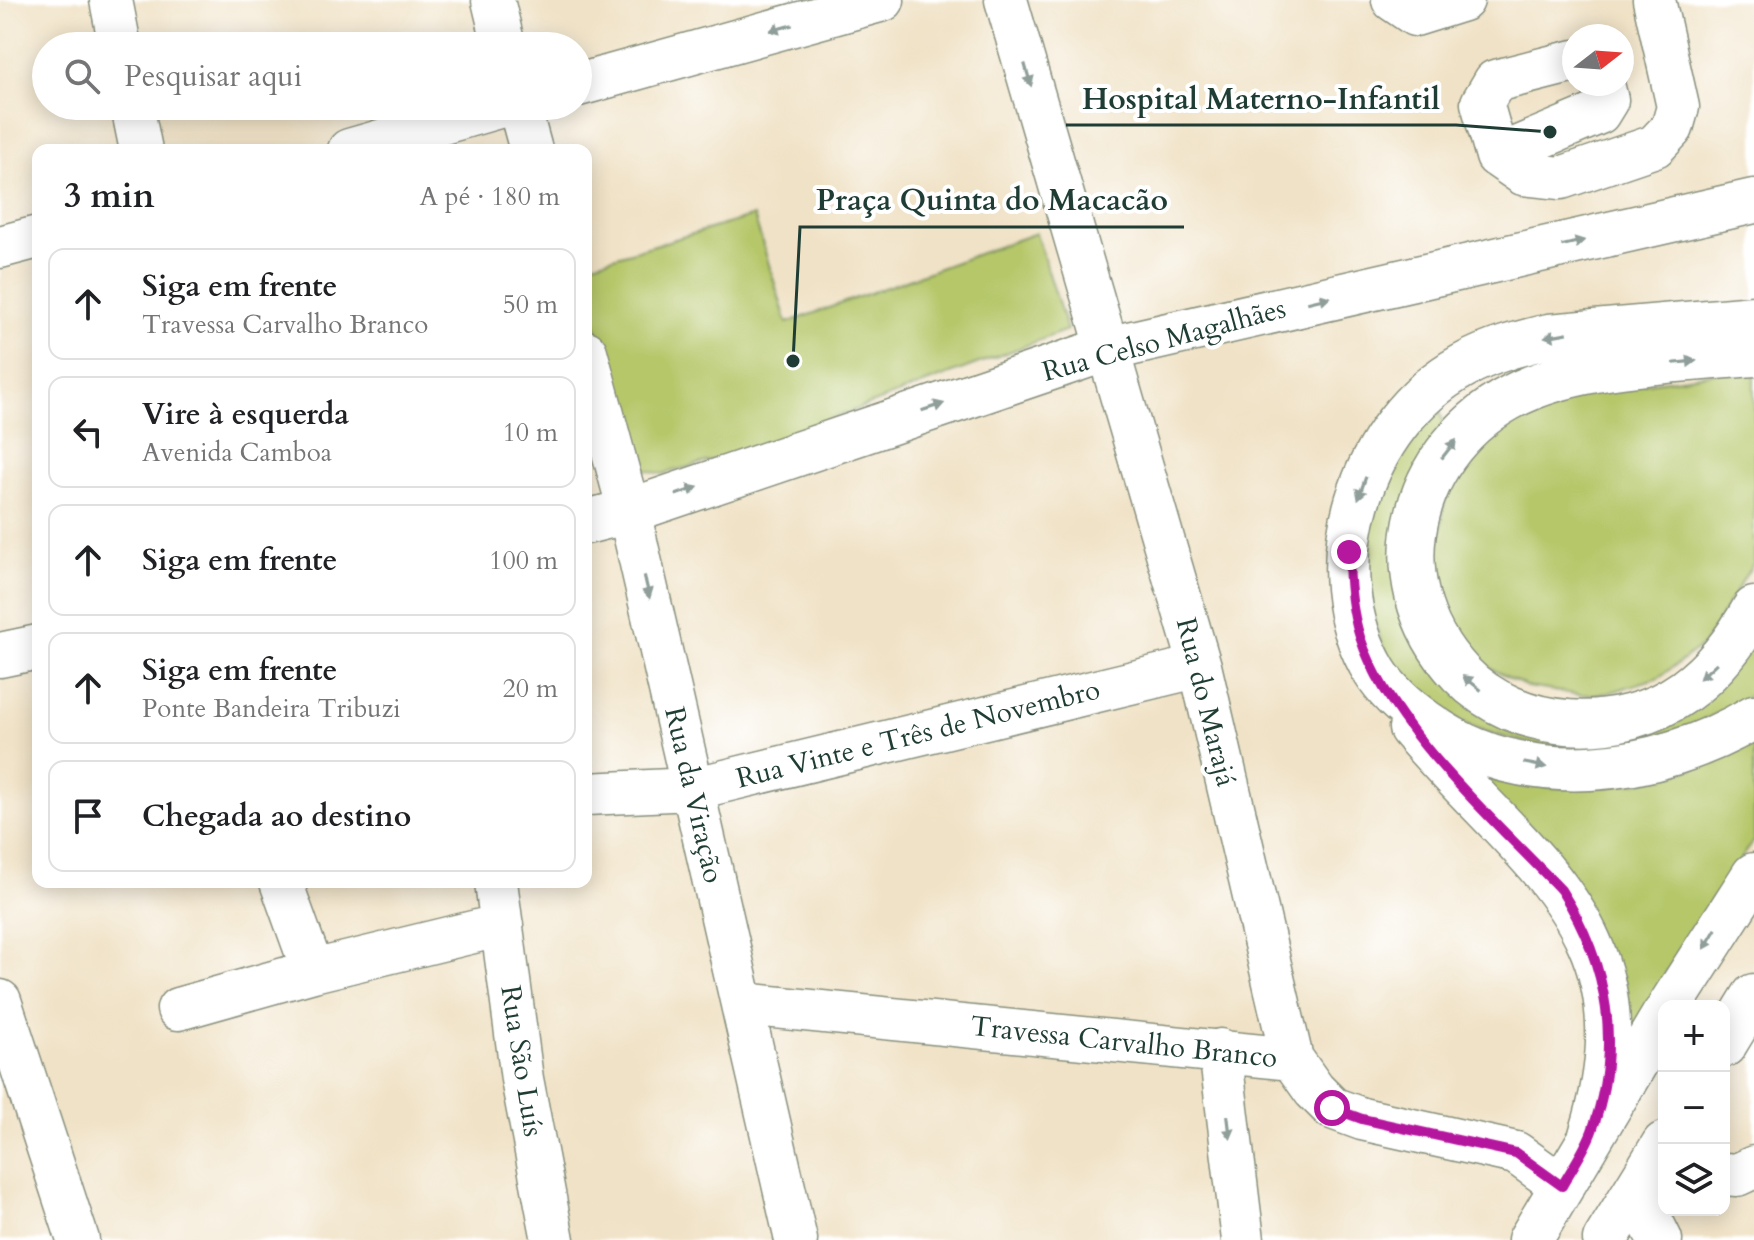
<!DOCTYPE html>
<html lang="pt">
<meta charset="utf-8">
<style>
:root{--surface:#fff;--page:#f6f6f6;--text:#202124;--muted:#757577;--line:#e0e0e0}
body{margin:0;font-family:Cardo,serif;background:var(--page);color:var(--text)}
.controls{position:absolute;right:24px;bottom:24px;display:grid;overflow:hidden;border-radius:16px;box-shadow:0 4px 20px #0003}
.controls button{width:72px;height:72px;display:grid;place-items:center;padding:0;border:0;border-bottom:2px solid var(--line);background:var(--surface);color:var(--text);font:40px sans-serif}
.compass{position:absolute;left:1562px;top:24px;width:72px;height:72px;border-radius:50%;background:var(--surface);box-shadow:0 4px 20px #0003;rotate:73deg}
.stop{position:absolute;width:24px;height:24px;margin:-18px;border:6px solid #b5179e;border-radius:50%;background:#fff}
.stop.end{background:#b5179e;border-color:#fff;box-shadow:0 2px 8px #0008}
.list{margin:0;padding:0;list-style:none}
h2{display:flex;justify-content:space-between;align-items:center;height:104px;margin:0;padding:0 32px;font-size:34px}
h2 small{font-size:26px;font-weight:400;color:var(--muted)}
.list li{display:grid;grid-template-columns:52px 1fr auto;gap:24px;align-items:center;box-sizing:border-box;height:112px;margin:0 16px 16px;padding:0 16px;border:2px solid var(--line);border-radius:16px}
.list b{display:block;font-size:30px;white-space:nowrap}
.list p{margin:0;font-size:26px;white-space:nowrap;color:var(--muted)}
.list em{font-size:26px;font-style:normal;color:var(--muted)}
.icon{flex:none;width:44px;height:44px;fill:none;stroke:currentColor;stroke-width:2;stroke-linecap:round;stroke-linejoin:round}
.map{position:relative;flex:none;width:1754px;height:1240px;overflow:hidden}
.search{position:absolute;background:var(--surface);box-shadow:0 4px 20px #0003;left:32px;top:32px;width:560px;height:88px;display:flex;align-items:center;gap:20px;box-sizing:border-box;padding:0 28px;border-radius:44px;color:var(--muted);font-size:30px}
.panel{position:absolute;background:var(--surface);box-shadow:0 4px 20px #0003;left:32px;top:144px;width:560px;height:744px;border-radius:16px}
.map>svg:first-child{display:block}
.green{fill:#b6c76a;stroke:#6a824f;stroke-width:2}
.lines{fill:none;stroke-linecap:round;stroke-linejoin:round}
.minor-casing{stroke:#88907d;stroke-width:45}
.major-casing{stroke:#88907d;stroke-width:47}
.minor{stroke:#fff;stroke-width:42}
.major{stroke:#fff;stroke-width:44}
.oneway{fill:#8f9e9a}
.route{stroke:#b5179e;stroke-width:10}
.labels{text-anchor:middle;dominant-baseline:central;stroke-width:8;stroke-linejoin:round;paint-order:stroke}
.street-label{font-size:28px;fill:#1f3d34;stroke:#fff}
.leader{fill:none;stroke:#1f3d34;stroke-width:3}
.callout-dot{fill:#1f3d34;stroke:#fff;stroke-width:3}
.callout-label{font-size:30px;text-anchor:middle;font-weight:bold;fill:#1f3d34;stroke:#fff;stroke-width:8;stroke-linejoin:round;paint-order:stroke}
</style>
<div class="map">
<svg width="1754" height="1240" viewBox="0 0 1754 1240">
<rect width="100%" height="100%" fill="#fff"/>
<filter id="ink" filterUnits="userSpaceOnUse"><feTurbulence type="fractalNoise" baseFrequency=".0125" numOctaves="2"/><feDisplacementMap in="SourceGraphic" scale="16" xChannelSelector="R" yChannelSelector="G"/><feConvolveMatrix kernelMatrix="1 2 1 2 8 2 1 2 1" color-interpolation-filters="sRGB"/></filter>
<filter id="wash" filterUnits="userSpaceOnUse"><feTurbulence type="fractalNoise" baseFrequency=".006" numOctaves="4" result="noise"/><feDisplacementMap in="SourceGraphic" scale="32" xChannelSelector="R" yChannelSelector="G"/><feGaussianBlur stdDeviation="1.8" result="paint"/><feColorMatrix in="noise" values="0 0 0 0 0 0 0 0 0 0 0 0 0 0 0 0 0 1.4 0 .05"/><feComposite in="paint" operator="in"/></filter>
<g filter="url(#wash)">
<rect width="100%" height="100%" fill="#f0e2c6"/>
<path class="green" d="M754,216L787,323L1036,233L1067,330L743,452L662,474L638,468L629,454L586,286V265Z
M1754,367V562L1703,645L1659,677L1608,693L1581,695L1527,687L1478,662L1449,613L1437,556L1445,500L1471,451L1534,400Z
M1439,409L1445,427L1415,640L1581,736L1754,636V693C1703,723 1677,733 1619,744C1608,746 1595,751 1583,751C1558,752 1529,743 1505,737C1473,728 1433,713 1408,688C1395,675 1385,652 1379,635C1348,552 1376,469 1439,409Z
M1754,743V841L1689,932L1625,1047L1485,779C1581,798 1667,787 1754,743Z"/>
</g>
<g filter="url(#ink)">
<g class="lines">
<g class="minor-casing">
<path id="minor" d="M111,0L120,46
M493,0L504,46
M1006,0L1200,666L1292,1059L1314,1090L1332,1108L1362,1119L1516,1153L1562,1186
M1393,0L1415,15L1463,0
M1574,61L1495,81L1482,103L1497,156L1523,174L1561,178L1655,146L1672,128L1678,107L1654,0
M578,85L883,0
M132,106L141,150
M519,106L531,150
M349,150L502,106
M1497,156L1599,113L1607,100L1603,84
M0,247L38,237
M586,352L629,511L796,1240
M586,794L692,789L1200,666
M281,882L313,971
M496,882L522,1079L553,1240
M0,1001L78,1240
M743,1004L1292,1059
M178,1009L313,971L502,925
M1220,1050L1243,1240
M1724,1174L1737,1175L1754,1167"/>
</g>
<g class="major-casing">
<path id="major" d="M1754,318L1549,336C1520,343 1490,351 1463,366C1360,423 1313,569 1375,672C1388,693 1407,709 1427,723C1522,793 1658,775 1754,717
M1754,354C1685,360 1597,362 1533,387C1414,434 1370,577 1461,674C1517,733 1620,738 1685,691C1715,669 1736,642 1754,609
M586,522L629,511L1107,349L1754,201
M0,655L38,647
M1411,728C1528,866 1655,928 1591,1135
M1670,1006L1754,875
M1724,1045L1754,996
M1643,1179L1644,1208L1660,1240
M1530,1240L1664,1015
M1605,1240L1664,1144"/>
</g>
<use href="#minor" class="minor"/>
<use href="#major" class="major"/>
</g>
<defs><path id="oneway-solid" d="M-6-.8H1V-3.2L6.5 0L1 3.2V.8H-6Z" transform="scale(2)"/></defs>
<g class="oneway">
<use href="#oneway-solid" transform="translate(781 28) rotate(165)"/>
<use href="#oneway-solid" transform="translate(1028 75) rotate(74)"/>
<use href="#oneway-solid" transform="translate(1573 243) rotate(-13)"/>
<use href="#oneway-solid" transform="translate(1319 300) rotate(-13)"/>
<use href="#oneway-solid" transform="translate(1556 335) rotate(170)"/>
<use href="#oneway-solid" transform="translate(1685 362) rotate(-6)"/>
<use href="#oneway-solid" transform="translate(933 407) rotate(-18)"/>
<use href="#oneway-solid" transform="translate(1449 449) rotate(-52)"/>
<use href="#oneway-solid" transform="translate(1362 488) rotate(109)"/>
<use href="#oneway-solid" transform="translate(687 491) rotate(-19)"/>
<use href="#oneway-solid" transform="translate(647 587) rotate(77)"/>
<use href="#oneway-solid" transform="translate(1708 671) rotate(137)"/>
<use href="#oneway-solid" transform="translate(1472 683) rotate(-142)"/>
<use href="#oneway-solid" transform="translate(1535 765) rotate(11)"/>
<use href="#oneway-solid" transform="translate(1710 939) rotate(121)"/>
<use href="#oneway-solid" transform="translate(1229 1127) rotate(83)"/>
</g>
</g>
<g class="lines" filter="url(#ink)">
<path class="route" d="M1332,1108L1362,1119L1516,1153L1562,1186C1572,1168 1585,1150 1592,1131C1622,1047 1609,965 1561,890C1495,820 1390,729 1360,637C1351,609 1349,581 1349,552"/>
</g>
<g class="labels">
<g class="street-label">
<text transform="translate(1164 340) rotate(-15)">Rua Celso Magalhães</text>
<text transform="translate(1206 702) rotate(76)">Rua do Marajá</text>
<text transform="translate(918 734) rotate(-14)">Rua Vinte e Três de Novembro</text>
<text transform="translate(694 795) rotate(77)">Rua da Viração</text>
<text transform="translate(1124 1042) rotate(6)">Travessa Carvalho Branco</text>
<text transform="translate(522 1061) rotate(81)">Rua São Luís</text>
</g>
</g>
<path class="leader" d="M1550 132L1456 125H1066M793 361L800 227H1184"/>
<g class="callout-dot">
<circle cx="1550" cy="132" r="8"/>
<circle cx="793" cy="361" r="8"/>
</g>
<g class="callout-label">
<text x="1261" y="109">Hospital Materno-Infantil</text>
<text x="992" y="210">Praça Quinta do Macacão</text>
</g>
</svg>
<div class="controls">
<button>+</button>
<button>−</button>
<button><svg class="icon" aria-label="layers" viewBox="0 0 24 24"><path d="M12 4l9 5-9 5-9-5zM3 14l9 5 9-5"/></svg></button>
</div>
<svg class="compass" viewBox="-18 -18 36 36"><path d="M0-13l5 13h-10z" fill="#e53935"/><path d="M0 13l5-13h-10z" fill="#757577"/></svg>
<div class="stop" style="left:1332px;top:1108px"></div>
<div class="stop end" style="left:1349px;top:552px"></div>
<div class="search"><svg class="icon" aria-label="search" viewBox="0 0 24 24"><circle cx="10" cy="10" r="6"/><path d="M15 15l6 6"/></svg>Pesquisar aqui</div>
<section class="panel">
<h2>3 min<small>A pé · 180 m</small></h2>
<ul class="list">
<li><svg class="icon" aria-label="ahead" viewBox="0 0 24 24"><path d="M12 20V5M6 11l6-6 6 6"/></svg><div><b>Siga em frente</b><p>Travessa Carvalho Branco</p></div><em>50 m</em></li>
<li><svg class="icon" aria-label="left" viewBox="0 0 24 24"><path d="M17 20v-9H6M10 6l-5 5 5 5"/></svg><div><b>Vire à esquerda</b><p>Avenida Camboa</p></div><em>10 m</em></li>
<li><svg class="icon" aria-label="ahead" viewBox="0 0 24 24"><path d="M12 20V5M6 11l6-6 6 6"/></svg><div><b>Siga em frente</b></div><em>100 m</em></li>
<li><svg class="icon" aria-label="ahead" viewBox="0 0 24 24"><path d="M12 20V5M6 11l6-6 6 6"/></svg><div><b>Siga em frente</b><p>Ponte Bandeira Tribuzi</p></div><em>20 m</em></li>
<li><svg class="icon" aria-label="arrive" viewBox="0 0 24 24"><path d="M6 21V4h12l-3 4 3 4H6"/></svg><div><b>Chegada ao destino</b></div></li>
</ul>
</section>
</div>
